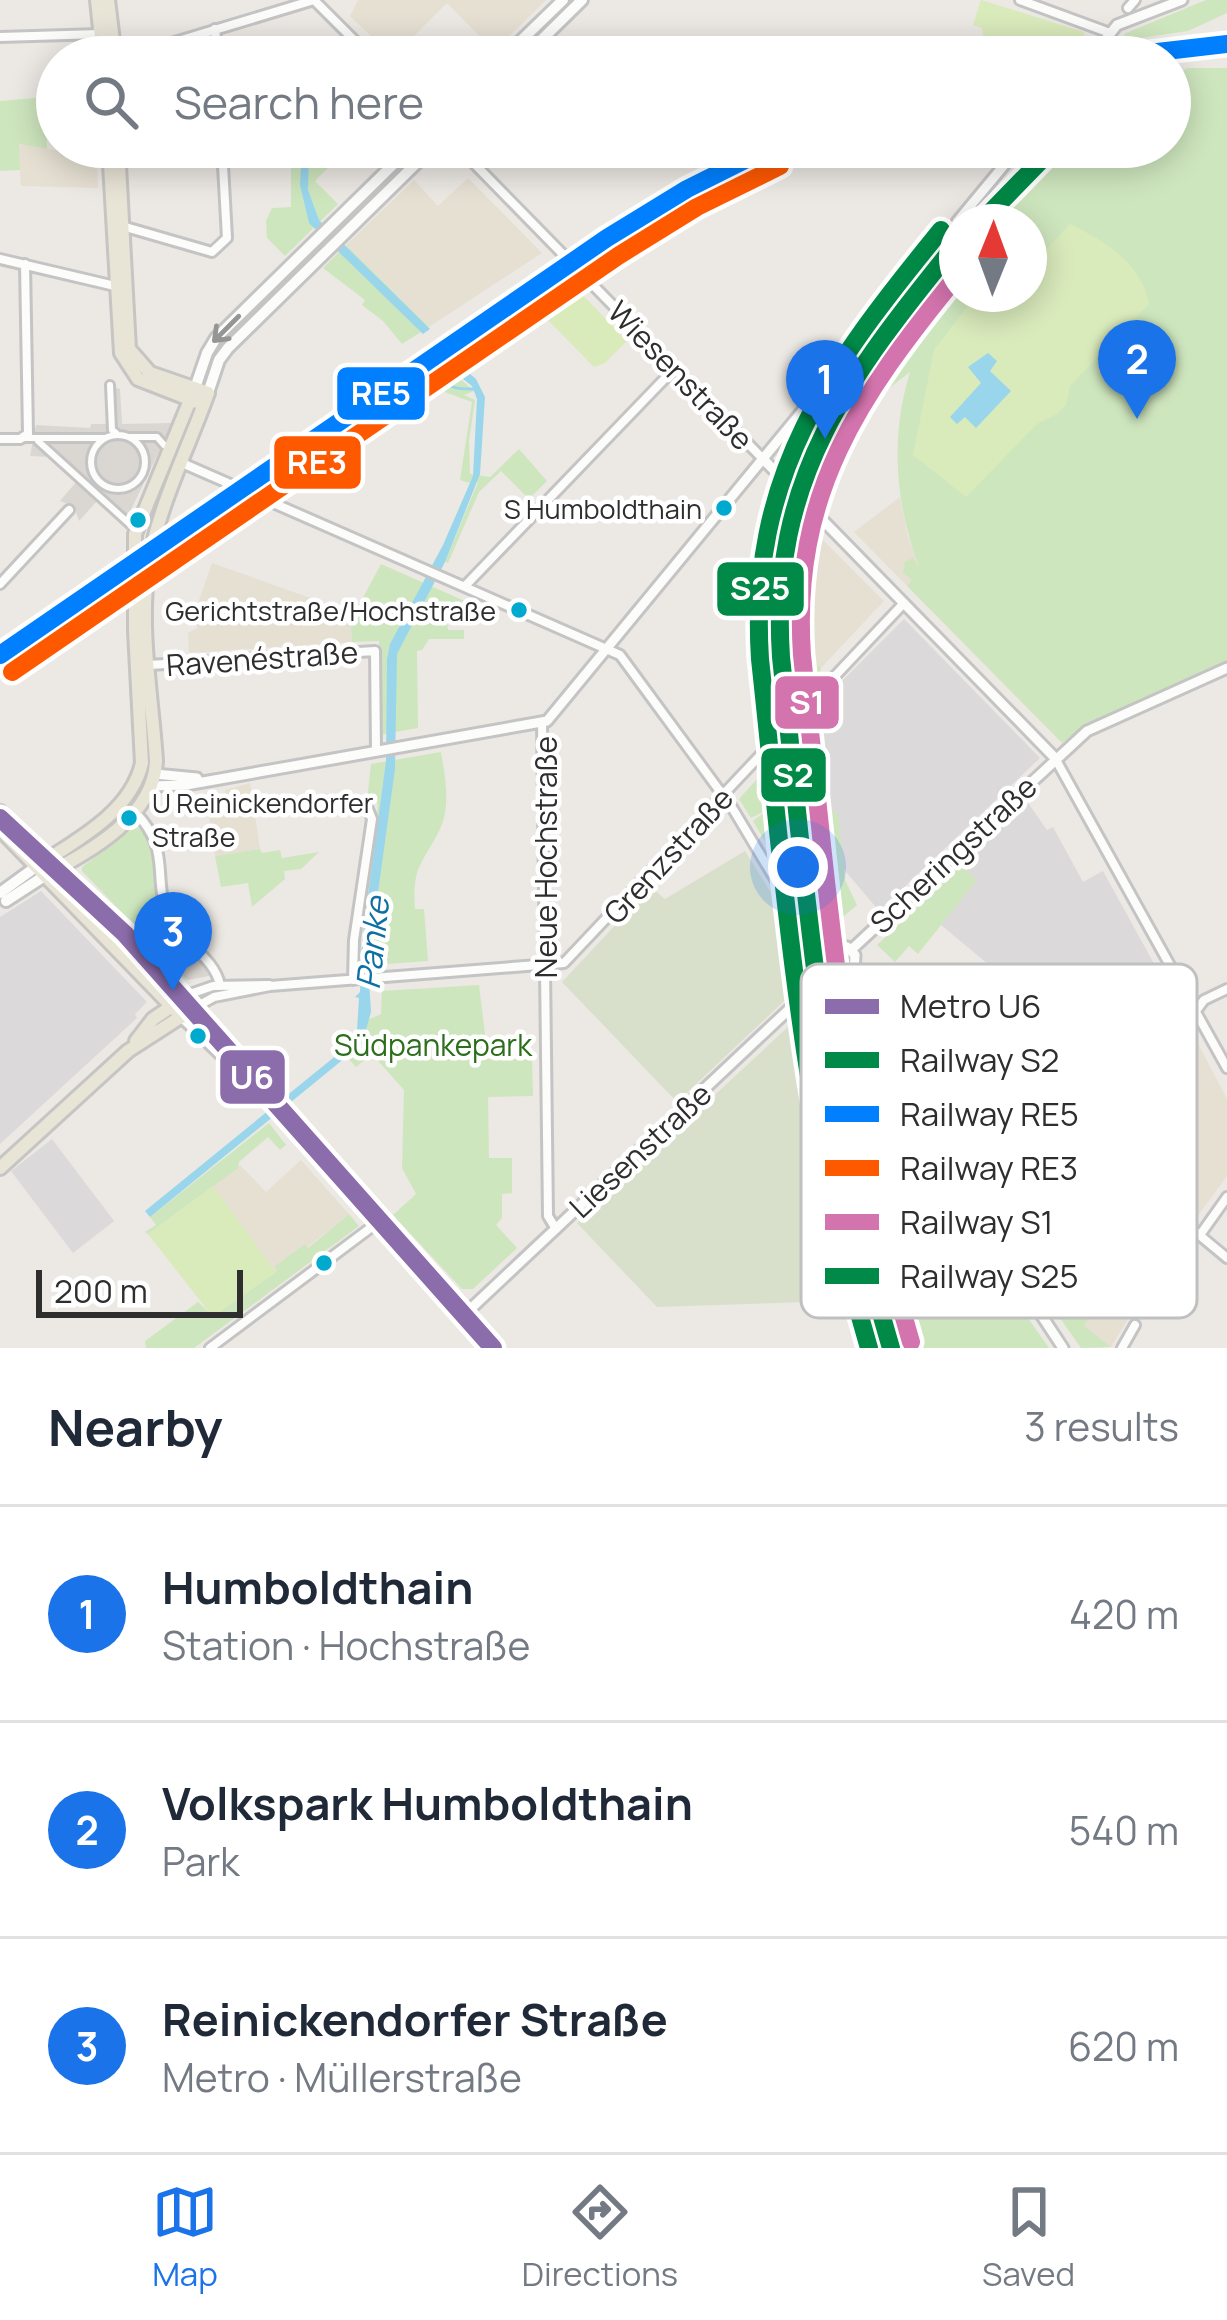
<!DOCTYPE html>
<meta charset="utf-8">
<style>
:root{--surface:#fff;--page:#f2f2f3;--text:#1f2937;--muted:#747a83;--line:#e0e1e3;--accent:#1a73e8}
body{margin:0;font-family:Manrope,sans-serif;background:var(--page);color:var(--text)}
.compass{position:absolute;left:939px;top:204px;width:108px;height:108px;border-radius:50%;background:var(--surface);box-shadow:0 6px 30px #0003;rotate:1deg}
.scale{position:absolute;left:36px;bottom:30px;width:207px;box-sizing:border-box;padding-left:12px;border:6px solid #2e2e2e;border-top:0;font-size:33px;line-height:42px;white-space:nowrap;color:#2e2e2e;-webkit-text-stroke:9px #fff;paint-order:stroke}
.you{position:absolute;left:798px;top:867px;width:42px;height:42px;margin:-30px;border:9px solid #fff;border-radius:50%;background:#1a73e8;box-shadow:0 0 0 18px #1a73e833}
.badge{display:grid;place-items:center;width:78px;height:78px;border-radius:50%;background:var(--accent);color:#fff;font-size:39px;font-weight:700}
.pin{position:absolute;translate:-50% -99px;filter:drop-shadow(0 3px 6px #0008)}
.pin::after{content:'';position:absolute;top:63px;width:42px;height:36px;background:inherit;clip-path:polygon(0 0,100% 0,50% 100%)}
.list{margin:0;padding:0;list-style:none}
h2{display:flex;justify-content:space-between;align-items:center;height:156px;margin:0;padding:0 48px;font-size:51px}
h2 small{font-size:39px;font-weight:400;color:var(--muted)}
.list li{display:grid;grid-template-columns:78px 1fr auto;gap:36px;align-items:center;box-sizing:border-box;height:216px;padding:0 48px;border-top:3px solid var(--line)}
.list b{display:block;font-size:45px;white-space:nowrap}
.list p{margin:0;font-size:39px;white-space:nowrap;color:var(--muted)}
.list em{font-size:39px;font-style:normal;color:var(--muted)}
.icon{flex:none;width:66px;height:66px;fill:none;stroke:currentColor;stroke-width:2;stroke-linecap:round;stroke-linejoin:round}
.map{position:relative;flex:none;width:1227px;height:1348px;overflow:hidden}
.search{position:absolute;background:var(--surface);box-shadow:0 6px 30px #0003;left:36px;right:36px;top:36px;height:132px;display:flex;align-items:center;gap:30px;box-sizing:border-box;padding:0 42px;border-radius:66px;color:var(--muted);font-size:45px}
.sheet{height:804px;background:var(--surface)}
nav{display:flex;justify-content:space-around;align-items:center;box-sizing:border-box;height:168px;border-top:3px solid var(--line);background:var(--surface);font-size:33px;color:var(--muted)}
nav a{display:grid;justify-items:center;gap:6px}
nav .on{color:var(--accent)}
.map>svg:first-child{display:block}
.industrial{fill:#dcd9db}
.education{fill:#e6e0d3}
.green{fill:#cee6be;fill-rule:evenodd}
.cemetery{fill:#d8e0cc}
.pitch{fill:#d9eabb}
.plaza{fill:#dad6d2}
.water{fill:#99d6ec}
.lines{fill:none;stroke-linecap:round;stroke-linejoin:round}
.stream{stroke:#99d6ec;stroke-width:3}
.pedestrian-casing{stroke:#c5c4c5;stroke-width:12}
.minor-casing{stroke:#c5c4c5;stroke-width:14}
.tertiary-casing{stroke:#c5c4c5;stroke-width:15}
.secondary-casing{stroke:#c5c4c5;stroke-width:16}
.primary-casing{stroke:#c6c5c4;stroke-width:18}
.pedestrian{stroke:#fcfcfb;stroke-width:6}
.minor{stroke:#fcfcfb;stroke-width:8}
.tertiary{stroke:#fcfcfb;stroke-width:9}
.secondary{stroke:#fcfcfb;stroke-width:10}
.primary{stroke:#e8e4d6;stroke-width:12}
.rail-1-casing{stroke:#fff;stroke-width:27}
.rail-2-casing{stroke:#fff;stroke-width:27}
.rail-3-casing{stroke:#fff;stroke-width:27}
.rail-4-casing{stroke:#fff;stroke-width:27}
.rail-5-casing{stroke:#fff;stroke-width:27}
.rail-1{stroke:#018a47;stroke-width:18}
.rail-2{stroke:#0080ff;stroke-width:18}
.rail-3{stroke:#ff5900;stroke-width:18}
.rail-4{stroke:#d474ae;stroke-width:18}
.rail-5{stroke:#018a47;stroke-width:18}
.metro-1-casing{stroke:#fff;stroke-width:27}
.metro-1{stroke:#8c6dab;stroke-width:18}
.oneway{stroke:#959594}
.bus-dot{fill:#00a9ce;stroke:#fff;stroke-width:4.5}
.labels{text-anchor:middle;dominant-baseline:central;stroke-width:9;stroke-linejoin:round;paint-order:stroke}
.bus-label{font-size:27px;fill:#2e2e2e;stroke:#fff;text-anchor:end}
.street-label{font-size:30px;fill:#2e2e2e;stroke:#fff}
.park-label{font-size:30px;fill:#2c6e1b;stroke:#fff}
.water-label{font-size:33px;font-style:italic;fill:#0d6fa3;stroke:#fff}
.key{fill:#fff;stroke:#c0c0c0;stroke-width:3}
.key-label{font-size:33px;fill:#2e2e2e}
.line-badge{stroke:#fff;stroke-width:4.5}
.badge-label{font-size:33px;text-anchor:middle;font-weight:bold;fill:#fff}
</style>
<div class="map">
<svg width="1227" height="1348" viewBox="0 0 1227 1348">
<rect width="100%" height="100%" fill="#ece8e4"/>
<path class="industrial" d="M904,619L1040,758L879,911L821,842L810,713Z
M1028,803L1047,830L1053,827L1083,882L1103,871L1163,980L1151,987L1136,1013L1118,1022L987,969L988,964L941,925L976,880L961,866Z
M41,891L147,1002L135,1014L137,1018L0,1144V917Z
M52,1139L114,1221L73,1253L11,1171Z"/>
<path class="education" d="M358,0H546L494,51L447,3L393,57L350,16Z
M18,144L97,157L98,188L21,186Z
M468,178L542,253L429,327L346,245L414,180L438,206Z
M900,497L908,537L921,571L907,586L854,532Z
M818,535L884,601L821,668L810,657L808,618Z
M212,563L350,612L352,642L189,653L188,633L197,628L196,609Z
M250,783L260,849L215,856L207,806L227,803L225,790Z
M1194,1036L1227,1099V1176L1197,1217L1115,1147Z
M301,1160L349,1214L276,1272L213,1186L240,1165L266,1192Z
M1124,1283L1135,1293L1128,1302L1135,1308L1111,1347L1083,1326L1105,1296Z"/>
<path class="green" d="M1206,0H1227V13L1188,31L1119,41L1126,33Z
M1188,68H1227V661L1092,721L1062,743L907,586L912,580L903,573L905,562L913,558L919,567C895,502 890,438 910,372L883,393L855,427L847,424L876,366L957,264V294H1005L936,351L923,409L927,463L967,496L1047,398L1029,268V222H994L1063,147H1170V77Z
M46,97L47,149L19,144L20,170L0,171V101Z
M291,147H328L338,158L315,181L338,204L285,256L267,238L266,221L272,208L291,207Z
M957,239L852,375L798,476L781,459Z
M346,245L429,327L402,344L383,321L362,305L365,300L323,268Z
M441,362L474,391L464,395L475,400L469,441L470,474L490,477L519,449L547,481L529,499L501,471L479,492L448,563L445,562L478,482L475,480L473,484L460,480L472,402L414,381Z
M809,528L818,535L808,598L810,657L821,668L817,682L796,705C790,645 793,586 809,528Z
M381,564L467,602L445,607L448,630H464V639H429L422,650L417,651L418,728L379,735V641L352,642L350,612L357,609Z
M786,747L796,825L788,827L791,842L799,841L807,906L804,908L753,821L767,810L751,818L739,799Z
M441,752C445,775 451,807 440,829C422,865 412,866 415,909H424L428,961L360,966L378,803L367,801L371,764Z
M831,811L838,813L845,880L857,905L837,922L821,842L834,840Z
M136,826L149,838L162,914L214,975L186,979L82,871V867Z
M260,849L262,853L280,850L282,858L319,852L301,869L284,871L285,879L252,907L248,883L221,887L215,856Z
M961,866L977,880L918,954L909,946L895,962L877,945Z
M479,985L488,1059H532L533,1096L488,1097L489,1158H512V1193L502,1194V1218L496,1225L517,1248L473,1289H462L393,1215L416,1194L402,1168L404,1090L372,1054L356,1067L347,1057L362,1044L367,1020L381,1014L382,991Z
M831,1002H836L840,1032L850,1031L1002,1281L1049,1348H922L853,1132Z
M269,1123L286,1145L280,1150L268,1137L239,1162L238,1168L148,1234L145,1232L156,1225L150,1217Z
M1100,1170L1162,1223L1149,1252L1152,1261L1172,1276L1151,1305L1124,1284L1113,1302L1105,1297L1084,1326L1111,1347L1081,1348L1027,1271ZM1120,1222L1127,1227L1124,1239L1128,1244L1119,1257V1266L1112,1275L1106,1274L1103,1284L1088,1280L1074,1264L1083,1258L1082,1248L1089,1239L1095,1240L1104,1227L1111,1229Z
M349,1214L359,1226L194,1348H146L145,1341L198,1302L213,1316L277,1271L275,1266L305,1244L308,1248Z"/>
<path class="cemetery" d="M745,851L793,928L799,987L677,1102L562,982L651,887L665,899Z
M819,998L842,1172L870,1300L657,1307L577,1223Z"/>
<path class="pitch" d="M981,0L1084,32L1085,41L985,47L982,28L973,25Z
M1070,224C1104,240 1143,265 1149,304L1070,386L1066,405L1057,414L1037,424L966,497L913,455L934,350L977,294H1029V268Z
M571,283L627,341L605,363L594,367L536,308Z
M213,1186L276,1272L213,1317L148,1234Z"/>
<path class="plaza" d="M106,385L120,389L122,424L173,423L124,524L97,501L79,521L74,506L60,501L77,481L50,457L30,456L36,425L90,428L91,424H107Z
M167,921L214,975L188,980L141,931Z"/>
<path class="water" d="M302,147H309L308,190L319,220L430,329L423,334L309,223L300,185Z
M988,353L997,361L990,371L1011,391L976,428L965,417L957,424L950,417L981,383L968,367Z
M449,356L476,379L485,397L480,474L445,562L397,654L395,769L368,965L371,1012L362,1044L150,1217L145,1211L349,1045L357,1030L359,998L355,997L360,992L362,941L386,761L387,659L390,644L443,545L473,476L477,399L472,386L444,364Z"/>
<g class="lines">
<path class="stream" d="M450,366L442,376C445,389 461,389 473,389"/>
<g class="pedestrian-casing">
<path id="pedestrian" d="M110,385L112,430L116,433
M91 462a27 27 0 1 1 54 0a27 27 0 1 1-54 0Z
M130,437H157L164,445
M24,438H105
M38,441L135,529"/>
</g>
<g class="minor-casing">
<path id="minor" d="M1020,0L1110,33
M1128,8L1135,0
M215,29L218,57
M0,37L100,34
M125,57L314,0L371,57
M458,147L763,459
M122,226L212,252L227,238L222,147
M0,259L115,286
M0,439H20L28,434L25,264
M182,463L620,655L733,809L796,914L810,954
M0,584L69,510
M466,585L674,369
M149,665L375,651L376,750
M542,722L548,1216L556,1229
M1056,760L1227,1068
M135,812C173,851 151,878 169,917C181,943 214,956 220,985
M880,970L1227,1258
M353,980L354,940L372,819L368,809
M187,995L213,986L269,985
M196,1007L214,997L270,986L564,963L904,603
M1200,1235L1227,1197
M1012,1271L1021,1265C1083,1177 1139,1086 1204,1000L1227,989
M210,1348L377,1223
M1122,1348L1135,1325"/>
</g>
<g class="tertiary-casing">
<path id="tertiary" d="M1092,57L1117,25L1182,0
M957,222L1019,147
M764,460L1055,758
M155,774L197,778
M152,786L186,785L547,721L957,223
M836,945L847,947L855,955L854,974L842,983L816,984L806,972C804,952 818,947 836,945Z
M851,950L1087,731L1227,668
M842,983L864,1029L967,1202L1063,1348
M464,1315L816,984"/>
</g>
<g class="secondary-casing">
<path id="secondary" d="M504,57L563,0
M524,57L582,0
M195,388L207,353L216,338L411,147
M208,393L219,360L228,348L433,147
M0,893L37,866
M6,901L46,875
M196,1007L267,1096L377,1223L498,1348
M182,1017L259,1091"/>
</g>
<g class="primary-casing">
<path id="primary" d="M97,0L103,57
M108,0L115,57
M109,147L121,353L138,379L197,402
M0,812L107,911L196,1007L128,1051L0,1168
M0,829L182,1017
M37,866C77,840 131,812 142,763L135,631V534L195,388
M46,875C90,851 154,817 156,761C152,698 139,631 148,567C158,507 188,449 208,393L150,373L129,349L118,147
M136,1041L153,1019L178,1002"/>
</g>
<use href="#pedestrian" class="pedestrian"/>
<use href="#minor" class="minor"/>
<use href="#tertiary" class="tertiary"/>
<use href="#secondary" class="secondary"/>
<use href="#primary" class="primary"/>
<g class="rail-1-casing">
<path id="rail-1" d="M981,222L1054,147
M891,1348C823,1124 806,889 781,657C769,479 850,375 957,243"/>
</g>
<g class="rail-2-casing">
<path id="rail-2" d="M1114,57L1227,44
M0,655L607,238L687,189L771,147"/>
</g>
<g class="rail-3-casing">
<path id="rail-3" d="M12,672L618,256L697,207L780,166"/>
</g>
<g class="rail-4-casing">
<path id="rail-4" d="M911,1342C844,1119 827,885 802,655C791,494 859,396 957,276"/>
</g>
<g class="rail-5-casing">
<path id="rail-5" d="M869,1348C802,1125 785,890 760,659C748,475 830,366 941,230"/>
</g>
<use href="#rail-1" class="rail-1"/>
<use href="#rail-2" class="rail-2"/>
<use href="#rail-3" class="rail-3"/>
<use href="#rail-4" class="rail-4"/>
<use href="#rail-5" class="rail-5"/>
<g class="metro-1-casing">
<path id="metro-1" d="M0,818L125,934L493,1348"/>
</g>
<use href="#metro-1" class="metro-1"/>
</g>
<defs><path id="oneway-shaft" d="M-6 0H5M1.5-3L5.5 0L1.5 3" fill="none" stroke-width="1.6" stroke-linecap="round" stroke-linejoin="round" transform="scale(3)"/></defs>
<use class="oneway" href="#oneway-shaft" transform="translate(226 329) rotate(135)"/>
<g class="bus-dot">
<circle cx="724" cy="508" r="10"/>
<circle cx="138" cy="520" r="10"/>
<circle cx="519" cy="610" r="10"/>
<circle cx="129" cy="818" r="10"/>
<circle cx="198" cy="1036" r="10"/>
<circle cx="324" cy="1263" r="10"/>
</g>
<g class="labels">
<g class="bus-label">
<text x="702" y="508">S Humboldthain</text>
<text x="496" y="610">Gerichtstraße/Hochstraße</text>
<text x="152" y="802" text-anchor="start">U Reinickendorfer<tspan x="152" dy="34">Straße</tspan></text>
</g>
<g class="street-label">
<text transform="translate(681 375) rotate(46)">Wiesenstraße</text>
<text transform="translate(262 658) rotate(-4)">Ravenéstraße</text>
<text transform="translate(953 854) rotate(-43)">Scheringstraße</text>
<text transform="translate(668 855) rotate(-47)">Grenzstraße</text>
<text transform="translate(545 857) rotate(-90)">Neue Hochstraße</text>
<text transform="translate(640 1150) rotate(-43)">Liesenstraße</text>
</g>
<g class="park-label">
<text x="433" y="1044">Südpankepark</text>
</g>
<g class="water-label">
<text transform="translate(372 943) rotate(-84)">Panke</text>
</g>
</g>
<rect x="801" y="964" width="396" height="354" rx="18" class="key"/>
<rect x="825" y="999" width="54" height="15" fill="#8c6dab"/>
<rect x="825" y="1052" width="54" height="16" fill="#018a47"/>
<rect x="825" y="1106" width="54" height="16" fill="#0080ff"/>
<rect x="825" y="1160" width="54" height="16" fill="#ff5900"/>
<rect x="825" y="1214" width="54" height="16" fill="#d474ae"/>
<rect x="825" y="1268" width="54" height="16" fill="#018a47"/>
<g class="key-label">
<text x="900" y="1018">Metro U6</text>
<text x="900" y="1072">Railway S2</text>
<text x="900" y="1126">Railway RE5</text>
<text x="900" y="1180">Railway RE3</text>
<text x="900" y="1234">Railway S1</text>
<text x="900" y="1288">Railway S25</text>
</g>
<g class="line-badge">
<rect x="335" y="365" width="92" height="57" rx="12" fill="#0080ff"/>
<rect x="272" y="434" width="91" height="57" rx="12" fill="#ff5900"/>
<rect x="715" y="560" width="91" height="58" rx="12" fill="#018a47"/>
<rect x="773" y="674" width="68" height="57" rx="12" fill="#d474ae"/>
<rect x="759" y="746" width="69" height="58" rx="12" fill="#018a47"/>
<rect x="218" y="1048" width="69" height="58" rx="12" fill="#8c6dab"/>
</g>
<g class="badge-label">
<text x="381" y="405">RE5</text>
<text x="317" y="474">RE3</text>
<text x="760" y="600">S25</text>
<text x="807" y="714">S1</text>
<text x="793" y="787">S2</text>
<text x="252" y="1089">U6</text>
</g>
</svg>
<svg class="compass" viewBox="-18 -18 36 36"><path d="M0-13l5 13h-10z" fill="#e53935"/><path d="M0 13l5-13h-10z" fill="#747a83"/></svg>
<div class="scale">200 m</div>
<div class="you"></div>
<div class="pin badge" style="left:825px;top:439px">1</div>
<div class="pin badge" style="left:1137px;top:419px">2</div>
<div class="pin badge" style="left:173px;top:991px">3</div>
<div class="search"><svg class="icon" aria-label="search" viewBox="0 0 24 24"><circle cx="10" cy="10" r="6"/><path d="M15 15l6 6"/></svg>Search here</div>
</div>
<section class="sheet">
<h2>Nearby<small>3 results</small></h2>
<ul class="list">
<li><span class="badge">1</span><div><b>Humboldthain</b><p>Station · Hochstraße</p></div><em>420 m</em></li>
<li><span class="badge">2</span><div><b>Volkspark Humboldthain</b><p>Park</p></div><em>540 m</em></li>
<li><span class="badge">3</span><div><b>Reinickendorfer Straße</b><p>Metro · Müllerstraße</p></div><em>620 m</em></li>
</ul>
</section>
<nav>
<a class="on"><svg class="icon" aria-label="map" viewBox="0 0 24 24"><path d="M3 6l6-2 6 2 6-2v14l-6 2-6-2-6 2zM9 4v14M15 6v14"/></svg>Map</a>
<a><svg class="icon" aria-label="directions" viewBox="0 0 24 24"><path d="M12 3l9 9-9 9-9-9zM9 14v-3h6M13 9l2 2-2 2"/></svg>Directions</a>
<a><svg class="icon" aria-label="saved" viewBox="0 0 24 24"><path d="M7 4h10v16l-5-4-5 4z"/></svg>Saved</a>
</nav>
